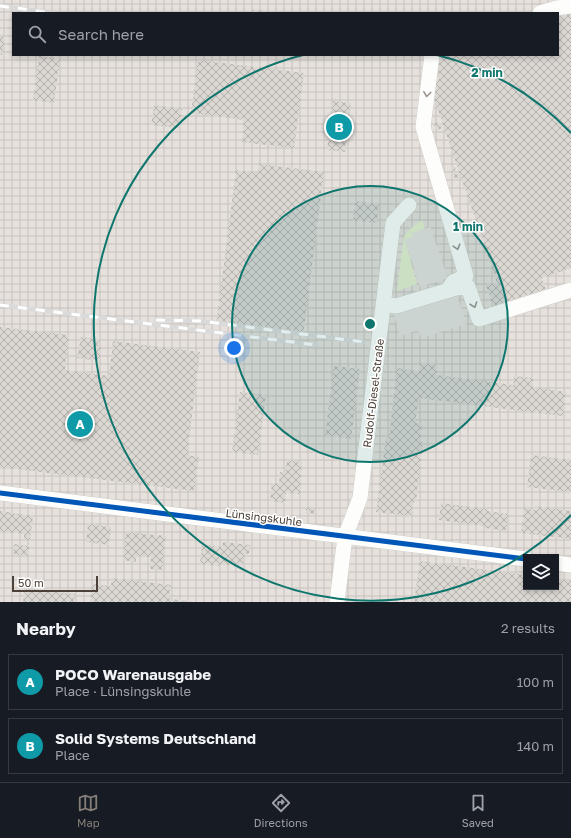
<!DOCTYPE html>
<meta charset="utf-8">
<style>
:root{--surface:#171b24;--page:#242831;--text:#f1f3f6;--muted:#9ea1a6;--line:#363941;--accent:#867f78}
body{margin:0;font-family:"Golos Text",sans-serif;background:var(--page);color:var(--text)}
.controls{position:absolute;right:12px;bottom:12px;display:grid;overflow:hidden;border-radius:0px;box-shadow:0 2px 6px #0003}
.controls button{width:36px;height:36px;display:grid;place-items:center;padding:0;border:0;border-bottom:1px solid var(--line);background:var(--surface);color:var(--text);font:20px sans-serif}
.scale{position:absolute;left:12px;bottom:10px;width:86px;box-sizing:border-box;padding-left:4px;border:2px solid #4b4138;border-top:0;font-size:11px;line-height:14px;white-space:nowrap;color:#4b4138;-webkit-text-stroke:3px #fff;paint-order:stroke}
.you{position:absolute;left:234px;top:348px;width:14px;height:14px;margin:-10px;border:3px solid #fff;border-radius:50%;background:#1a73e8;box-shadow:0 0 0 6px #1a73e833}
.badge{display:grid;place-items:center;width:26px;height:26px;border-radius:50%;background:var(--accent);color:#fff;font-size:13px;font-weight:700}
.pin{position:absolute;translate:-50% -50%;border:2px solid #fff;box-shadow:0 1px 4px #0006}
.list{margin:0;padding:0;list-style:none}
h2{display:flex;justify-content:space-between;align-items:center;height:52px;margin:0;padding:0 16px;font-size:17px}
h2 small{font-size:13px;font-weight:400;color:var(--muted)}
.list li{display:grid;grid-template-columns:26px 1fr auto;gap:12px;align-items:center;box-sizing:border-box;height:56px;margin:0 8px 8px;padding:0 8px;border:1px solid var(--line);border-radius:0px}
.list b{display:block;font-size:15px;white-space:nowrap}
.list p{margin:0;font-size:13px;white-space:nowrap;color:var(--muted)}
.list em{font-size:13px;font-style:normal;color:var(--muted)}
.icon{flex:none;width:22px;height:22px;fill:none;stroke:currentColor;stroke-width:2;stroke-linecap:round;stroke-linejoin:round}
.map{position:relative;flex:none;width:571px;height:602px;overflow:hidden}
.search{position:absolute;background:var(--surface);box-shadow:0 2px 6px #0003;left:12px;right:12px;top:12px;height:44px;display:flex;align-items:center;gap:10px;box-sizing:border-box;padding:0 14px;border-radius:0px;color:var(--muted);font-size:15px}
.sheet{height:180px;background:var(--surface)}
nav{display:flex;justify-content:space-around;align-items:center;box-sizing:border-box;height:56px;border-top:1px solid var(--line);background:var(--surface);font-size:11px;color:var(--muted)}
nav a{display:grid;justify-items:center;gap:2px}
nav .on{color:var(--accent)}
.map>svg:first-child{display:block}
.industrial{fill:url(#industrial-grid);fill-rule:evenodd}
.green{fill:#e5eece}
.parking{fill:#e5e2df}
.building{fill:url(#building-cross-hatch)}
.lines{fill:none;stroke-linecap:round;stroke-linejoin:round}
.minor-casing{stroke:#d1cfcb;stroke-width:16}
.minor{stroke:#fdfdfc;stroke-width:15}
.rail-casing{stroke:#dadada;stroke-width:4.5}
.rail{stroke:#fff;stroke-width:3;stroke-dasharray:9;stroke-linecap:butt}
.cycleway-casing{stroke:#fff;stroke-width:8}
.cycleway{stroke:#0057b8;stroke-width:5}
.oneway{stroke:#9b9690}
.ring{fill:none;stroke:#0f766e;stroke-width:2}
.labels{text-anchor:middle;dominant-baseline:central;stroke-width:3;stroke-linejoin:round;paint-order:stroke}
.street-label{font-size:11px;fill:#4b4138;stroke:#fff}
.centre{fill:#0f766e;stroke:#fff;stroke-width:2}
.ring-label{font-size:12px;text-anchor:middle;font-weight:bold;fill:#0f766e;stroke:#fff;stroke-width:3;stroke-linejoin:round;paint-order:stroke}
</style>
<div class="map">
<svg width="571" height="602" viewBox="0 0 571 602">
<defs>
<pattern id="industrial-grid" width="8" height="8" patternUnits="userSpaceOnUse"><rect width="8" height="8" fill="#e6e1dd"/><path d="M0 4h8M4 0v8" fill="none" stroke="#c7c2be"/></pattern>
<pattern id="building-cross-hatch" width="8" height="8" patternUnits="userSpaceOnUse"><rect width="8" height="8" fill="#dbd8d4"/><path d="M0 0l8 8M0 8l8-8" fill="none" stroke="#b4b1ad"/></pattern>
</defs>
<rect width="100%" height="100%" fill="#f3f1ee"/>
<path class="industrial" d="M0,0H571V602H0ZM13,13H558V55H13ZM526,557H556V587H526Z"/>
<path class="green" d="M422,220L425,229L412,233V237L405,240L417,284L397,291L404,236L411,228Z"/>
<path class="parking" d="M430,227L448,278L420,287L405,240L412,237V233Z
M456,293L467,324L421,338L418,330L400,336L394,314Z"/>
<path class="building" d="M253,10L266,11L265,13H253Z
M571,13V268L542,278L546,289L493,306L486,285L497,283L433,95L436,94L432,81L439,79L437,73L439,58L448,55H558V17Z
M0,37H5L2,55H0Z
M39,56L60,59L54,103L33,100Z
M198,60L304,73L294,148L242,142L244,120L191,113Z
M333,101L351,103L345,152L327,150Z
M154,105L182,109L179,128L151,125Z
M434.5 126a3.5 3.5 0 1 1 7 0a3.5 3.5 0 1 1-7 0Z
M259,164L324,172L303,336L216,325L236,170L258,173Z
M450.5 169a2.5 2.5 0 1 1 5 0a2.5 2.5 0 1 1-5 0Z
M453.5 176a2.5 2.5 0 1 1 5 0a2.5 2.5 0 1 1-5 0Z
M355,201L379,204L377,223L353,220Z
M0,327L69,335L65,370L109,376L113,341L200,352L187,455L199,457L194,491L0,467Z
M81,337L99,339L98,348H101L99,361L77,358Z
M420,363L437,365L436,375L513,385L514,376L533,378L532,387L566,392L563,416L419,398L415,423L422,424L420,442H423L416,502H412L411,516L376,512L386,438H389L397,368L419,371Z
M334,366L360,369L351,439L325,435Z
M240,392L266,395L258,455L232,452Z
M531,455L571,460V492L527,487Z
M287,460L302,462L300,494L286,493L285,503L270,501L272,483L279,484L280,472L285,473Z
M441,503L487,509V511L508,514L506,531L485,528V526L439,520Z
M535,506L571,511V539L521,533L524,508L534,510Z
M306,508L316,510L315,514L306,513Z
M0,511L33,516L30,540L24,539V534L0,531Z
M88,524L111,527L109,545L86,542Z
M126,532L166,536L162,570L150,569L151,557L136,555V562L123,560Z
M223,542L250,545L249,554H244L243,564L236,563V565L220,564V566L200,564L202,544L222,547Z
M14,544L29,546L28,556L13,554Z
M420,561L526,575V587H556V579L571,581V602H414Z
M112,578L171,585L169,597L172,600V599L193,602H90L93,584L111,586Z
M25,588L75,594L74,602H23Z"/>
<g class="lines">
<g class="minor-casing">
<path id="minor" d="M540,13L557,8L571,6
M432,55L423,127L466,276L453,282L448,290
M384,304L396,306L456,288L468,287L479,319L571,290
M0,493L526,559
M556,563L571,565
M337,602L345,537L360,498L393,223L409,205"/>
</g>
<use href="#minor" class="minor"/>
<g class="rail-casing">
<path id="rail" d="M0,6L53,13
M0,305L316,345
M156,320L201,321L364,342"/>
</g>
<use href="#rail" class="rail"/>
<g class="cycleway-casing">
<path id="cycleway" d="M0,493L526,559"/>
</g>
<use href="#cycleway" class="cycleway"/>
</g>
<defs><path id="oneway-chevron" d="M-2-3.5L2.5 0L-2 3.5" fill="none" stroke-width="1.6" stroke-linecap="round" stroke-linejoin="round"/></defs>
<g class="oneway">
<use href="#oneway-chevron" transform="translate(427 94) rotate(97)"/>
<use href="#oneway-chevron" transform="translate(457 247) rotate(74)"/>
<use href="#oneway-chevron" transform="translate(474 305) rotate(71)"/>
</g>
<circle cx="370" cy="324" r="138" fill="#0f766e" fill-opacity=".12"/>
<g class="ring">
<circle cx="370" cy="324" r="138"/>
<path d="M571 515A277 277 0 1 1 303 55M437 55A277 277 0 0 1 571 133"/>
</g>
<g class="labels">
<g class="street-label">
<text transform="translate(373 393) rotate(-83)">Rudolf-Diesel-Straße</text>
<text transform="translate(264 517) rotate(7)">Lünsingskuhle</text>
</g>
</g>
<circle cx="370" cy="324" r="6" class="centre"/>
<g class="ring-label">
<text x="487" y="77">2 min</text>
<text x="468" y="231">1 min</text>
</g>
</svg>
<div class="controls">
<button><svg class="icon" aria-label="layers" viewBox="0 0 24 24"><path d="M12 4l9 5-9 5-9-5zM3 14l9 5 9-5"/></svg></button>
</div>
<div class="scale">50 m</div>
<div class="you"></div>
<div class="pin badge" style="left:80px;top:424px;background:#0f9aa8">A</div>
<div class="pin badge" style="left:339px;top:127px;background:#0f9aa8">B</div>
<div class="search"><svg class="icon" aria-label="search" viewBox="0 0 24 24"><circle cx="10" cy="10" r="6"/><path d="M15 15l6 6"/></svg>Search here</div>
</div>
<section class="sheet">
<h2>Nearby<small>2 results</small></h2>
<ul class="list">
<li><span class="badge" style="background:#0f9aa8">A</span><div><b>POCO Warenausgabe</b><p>Place · Lünsingskuhle</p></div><em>100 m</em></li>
<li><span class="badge" style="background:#0f9aa8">B</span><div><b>Solid Systems Deutschland</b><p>Place</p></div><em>140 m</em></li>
</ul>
</section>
<nav>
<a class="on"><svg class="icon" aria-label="map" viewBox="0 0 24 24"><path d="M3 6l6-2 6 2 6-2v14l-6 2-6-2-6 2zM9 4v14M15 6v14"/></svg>Map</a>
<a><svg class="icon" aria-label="directions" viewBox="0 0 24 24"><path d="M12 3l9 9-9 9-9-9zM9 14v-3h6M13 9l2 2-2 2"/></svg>Directions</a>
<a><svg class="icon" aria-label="saved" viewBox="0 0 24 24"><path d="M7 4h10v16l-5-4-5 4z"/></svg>Saved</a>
</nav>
